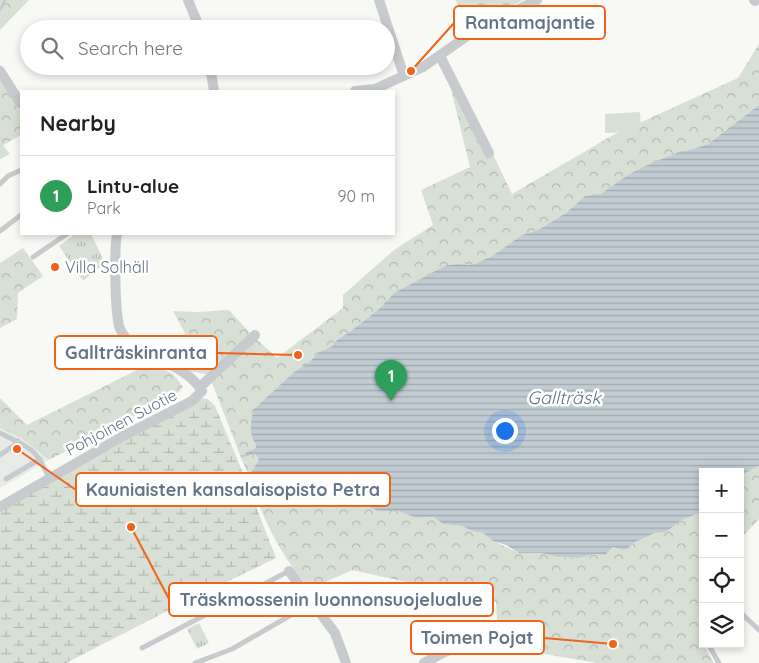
<!DOCTYPE html>
<meta charset="utf-8">
<style>
:root{--surface:#fff;--page:#f6f6f6;--text:#222;--muted:#767676;--line:#e0e0e0;--accent:#111827}
body{margin:0;font-family:Quicksand,sans-serif;background:var(--page);color:var(--text)}
.controls{position:absolute;right:15px;bottom:15px;display:grid;overflow:hidden;border-radius:0px;box-shadow:0 2px 8px #0003}
.controls button{width:45px;height:45px;display:grid;place-items:center;padding:0;border:0;border-bottom:1px solid var(--line);background:var(--surface);color:var(--text);font:25px sans-serif}
.you{position:absolute;left:504px;top:430px;width:18px;height:18px;margin:-12px;border:4px solid #fff;border-radius:50%;background:#1a73e8;box-shadow:0 0 0 8px #1a73e833}
.badge{display:grid;place-items:center;width:32px;height:32px;border-radius:50%;background:var(--accent);color:#fff;font-size:16px;font-weight:700}
.pin{position:absolute;translate:-50% -41px;filter:drop-shadow(0 1px 2px #0008)}
.pin::after{content:'';position:absolute;top:26px;width:18px;height:15px;background:inherit;clip-path:polygon(0 0,100% 0,50% 100%)}
.list{margin:0;padding:0;list-style:none}
h2{display:flex;justify-content:space-between;align-items:center;height:65px;margin:0;padding:0 20px;font-size:21px}
h2 small{font-size:16px;font-weight:400;color:var(--muted)}
.list li{display:grid;grid-template-columns:32px 1fr auto;gap:15px;align-items:center;box-sizing:border-box;height:80px;padding:0 20px;border-top:1px solid var(--line)}
.list b{display:block;font-size:19px;white-space:nowrap}
.list p{margin:0;font-size:16px;white-space:nowrap;color:var(--muted)}
.list em{font-size:16px;font-style:normal;color:var(--muted)}
.icon{flex:none;width:28px;height:28px;fill:none;stroke:currentColor;stroke-width:2;stroke-linecap:round;stroke-linejoin:round}
.map{position:relative;flex:none;width:759px;height:663px;overflow:hidden}
.search{position:absolute;background:var(--surface);box-shadow:0 2px 8px #0003;left:20px;top:20px;width:375px;height:55px;display:flex;align-items:center;gap:12px;box-sizing:border-box;padding:0 18px;border-radius:28px;color:var(--muted);font-size:19px}
.panel{position:absolute;background:var(--surface);box-shadow:0 2px 8px #0003;left:20px;top:90px;width:375px;height:145px;border-radius:0px}
.map>svg:first-child{display:block}
.built{fill:#e8eae8}
.grass{fill:url(#grass-tufts)}
.forest{fill:url(#forest-crowns)}
.wetland{fill:url(#wetland-marsh)}
.garden{fill:#d8e0d5}
.water{fill:url(#water-rules)}
.lines{fill:none;stroke-linecap:round;stroke-linejoin:round}
.stream{stroke:#c1ccd2;stroke-width:2.5}
.service{stroke:#c7cbce;stroke-width:5}
.minor{stroke:#c7cbce;stroke-width:10}
.poi-dot{fill:#f2631a;stroke:#fff;stroke-width:2}
.labels{text-anchor:middle;dominant-baseline:central;stroke-width:5;stroke-linejoin:round;paint-order:stroke}
.poi-label{font-size:16px;fill:#647588;stroke:#fff;text-anchor:start}
.street-label{font-size:16px;fill:#647588;stroke:#fff}
.water-label{font-size:18px;font-style:italic;fill:#607784;stroke:#fff}
.leader{fill:none;stroke:#f2631a;stroke-width:2}
.callout-dot{fill:#f2631a;stroke:#fff;stroke-width:2}
.callout{fill:#fff;stroke:#f2631a;stroke-width:2}
.callout-label{font-size:18px;text-anchor:middle;font-weight:bold;fill:#647588}
</style>
<div class="map">
<svg width="759" height="663" viewBox="0 0 759 663">
<defs>
<pattern id="grass-tufts" width="24" height="20" patternUnits="userSpaceOnUse" patternTransform="scale(1.25)"><rect width="24" height="20" fill="#d8e0d5"/><path d="M3 7l-1-3M5 7V3M7 7l1-3M15 17l-1-3M17 17v-4M19 17l1-3" fill="none" stroke="#b3bab3"/></pattern>
<pattern id="forest-crowns" width="20" height="18" patternUnits="userSpaceOnUse" patternTransform="scale(1.25)"><rect width="20" height="18" fill="#d8e0d5"/><path d="M2 6a3 3 0 1 1 6 0M12 15a3 3 0 1 1 6 0" fill="none" stroke="#b3bab3"/></pattern>
<pattern id="wetland-marsh" width="20" height="14" patternUnits="userSpaceOnUse" patternTransform="scale(1.25)"><rect width="20" height="14" fill="#d8e0d5"/><path d="M1 5h8M5 5V1M11 12h8M15 12V8" fill="none" stroke="#b3bab3"/></pattern>
<pattern id="water-rules" width="6" height="5" patternUnits="userSpaceOnUse" patternTransform="scale(1.25)"><rect width="6" height="5" fill="#c1ccd2"/><path d="M0 2.5h6" fill="none" stroke="#a0aab0"/></pattern>
</defs>
<rect width="100%" height="100%" fill="#f8f8f5"/>
<path class="built" d="M0,428L21,438L49,460L0,488Z"/>
<path class="grass" d="M75,234H91L105,263L83,281L59,246Z
M199,623L209,643L197,649L187,629Z"/>
<path class="forest" d="M0,0H29L0,30Z
M455,0H523L474,26Z
M759,44V105L708,144L690,150L681,151L629,174L601,195L585,196L566,213L538,230L522,235L492,256L472,265L458,264L394,293L379,309L351,331L337,340L331,347L319,352L308,363L294,372L254,409L256,446V449L247,452L244,455H240L209,375L189,371L169,357L185,333L173,311L198,312L229,310L250,333L277,358L343,308V295L394,250L433,225L421,190L470,167L449,81L456,77L512,194L613,135L738,78Z
M0,80L21,113V135L3,145L10,154L0,159Z
M23,248L43,276L18,293L17,319L0,328V263Z
M151,363L173,374L183,387L178,393L49,460L21,438L0,428V398L27,425Z
M257,454L259,459C256,466 251,470 249,477L269,475L274,472L282,475L297,484L302,479C314,480 315,488 330,485L332,487L333,495L355,508L365,505L379,511H397L417,518L433,517L443,524L462,526L472,531L483,533L493,541L519,553H542L557,557L579,558L596,554L605,555L613,547L623,550L627,549L635,542L655,533L666,532L680,521L703,511V629L699,633L703,644L714,663H597L511,648L497,620L496,602L352,570L310,589C288,564 274,540 261,510C254,493 249,474 241,458Z
M759,466V519L740,539V480L743,474Z"/>
<path class="wetland" d="M201,398L208,399L215,406L243,473L276,558L179,605L66,663H0V510Z"/>
<path class="garden" d="M640,112L641,128H632V132L605,133V114Z"/>
<path class="water" d="M759,105V466L743,474L740,480V472H703V511L680,521L666,532L655,533L635,542L627,549L623,550L613,547L605,555L596,554L579,558L557,557L542,553H519L506,545L493,541L483,533L472,531L462,526L443,524L433,517L417,518L397,511H378L365,505L355,508L335,499L333,495L332,487L330,485C314,488 314,480 302,479L301,483C292,484 283,475 274,472L269,475L266,482L252,483L249,477C251,470 256,466 259,459L256,454L241,458L240,455H244L247,452L256,448V445C249,434 250,422 254,409L294,372L308,363L319,352L331,347L337,340L351,331L379,309L394,293L445,266L458,264L472,265L492,256L522,235L538,230L566,213L585,196L601,194L629,174L652,163L681,151L690,150L708,144Z"/>
<g class="lines">
<path class="stream" d="M0,10L5,0"/>
<path class="service" d="M0,184L8,176L21,170
M0,231L21,215
M33,257L67,234
M0,433C29,448 35,446 49,478
M0,455L13,446L18,441
M6,479L40,459
M740,612L759,630
M708,644L719,663
M142,648L289,571
M195,663L232,649L312,603"/>
<path class="minor" d="M188,0L200,29
M379,0L404,76
M754,0L755,1
M440,56L489,153
M210,66L214,91
M0,71L21,104
M355,91L375,89L423,67L470,34L537,0
M200,387L255,335
M0,507L123,436L192,401L202,391C190,371 165,363 146,352C135,347 123,338 119,326C115,309 114,251 117,234
M289,571L335,633L346,663
M424,663L454,647"/>
</g>
<circle class="poi-dot" cx="55" cy="267" r="5"/>
<g class="labels">
<g class="poi-label">
<text x="65" y="267">Villa Solhäll</text>
</g>
<g class="street-label">
<text transform="translate(121 422) rotate(-28)">Pohjoinen Suotie</text>
</g>
<g class="water-label">
<text x="564" y="397">Gallträsk</text>
</g>
</g>
<path class="leader" d="M411 71L454 23M298 355L217 353M17 449L76 490M131 527L169 599M613 644L544 638"/>
<g class="callout-dot">
<circle cx="411" cy="71" r="5"/>
<circle cx="298" cy="355" r="5"/>
<circle cx="17" cy="449" r="5"/>
<circle cx="131" cy="527" r="5"/>
<circle cx="613" cy="644" r="5"/>
</g>
<g class="callout">
<rect x="454" y="6" width="151" height="33" rx="5"/>
<rect x="55" y="336" width="162" height="33" rx="5"/>
<rect x="76" y="473" width="314" height="33" rx="5"/>
<rect x="169" y="583" width="324" height="33" rx="5"/>
<rect x="411" y="621" width="133" height="33" rx="5"/>
</g>
<g class="callout-label">
<text x="530" y="29">Rantamajantie</text>
<text x="136" y="359">Gallträskinranta</text>
<text x="233" y="496">Kauniaisten kansalaisopisto Petra</text>
<text x="331" y="606">Träskmossenin luonnonsuojelualue</text>
<text x="477" y="644">Toimen Pojat</text>
</g>
</svg>
<div class="controls">
<button>+</button>
<button>−</button>
<button><svg class="icon" aria-label="locate" viewBox="0 0 24 24"><circle cx="12" cy="12" r="6"/><path d="M12 2v4M12 18v4M2 12h4M18 12h4"/></svg></button>
<button><svg class="icon" aria-label="layers" viewBox="0 0 24 24"><path d="M12 4l9 5-9 5-9-5zM3 14l9 5 9-5"/></svg></button>
</div>
<div class="you"></div>
<div class="pin badge" style="left:391px;top:401px;background:#2e9e5b">1</div>
<div class="search"><svg class="icon" aria-label="search" viewBox="0 0 24 24"><circle cx="10" cy="10" r="6"/><path d="M15 15l6 6"/></svg>Search here</div>
<section class="panel">
<h2>Nearby<small></small></h2>
<ul class="list">
<li><span class="badge" style="background:#2e9e5b">1</span><div><b>Lintu-alue</b><p>Park</p></div><em>90 m</em></li>
</ul>
</section>
</div>
